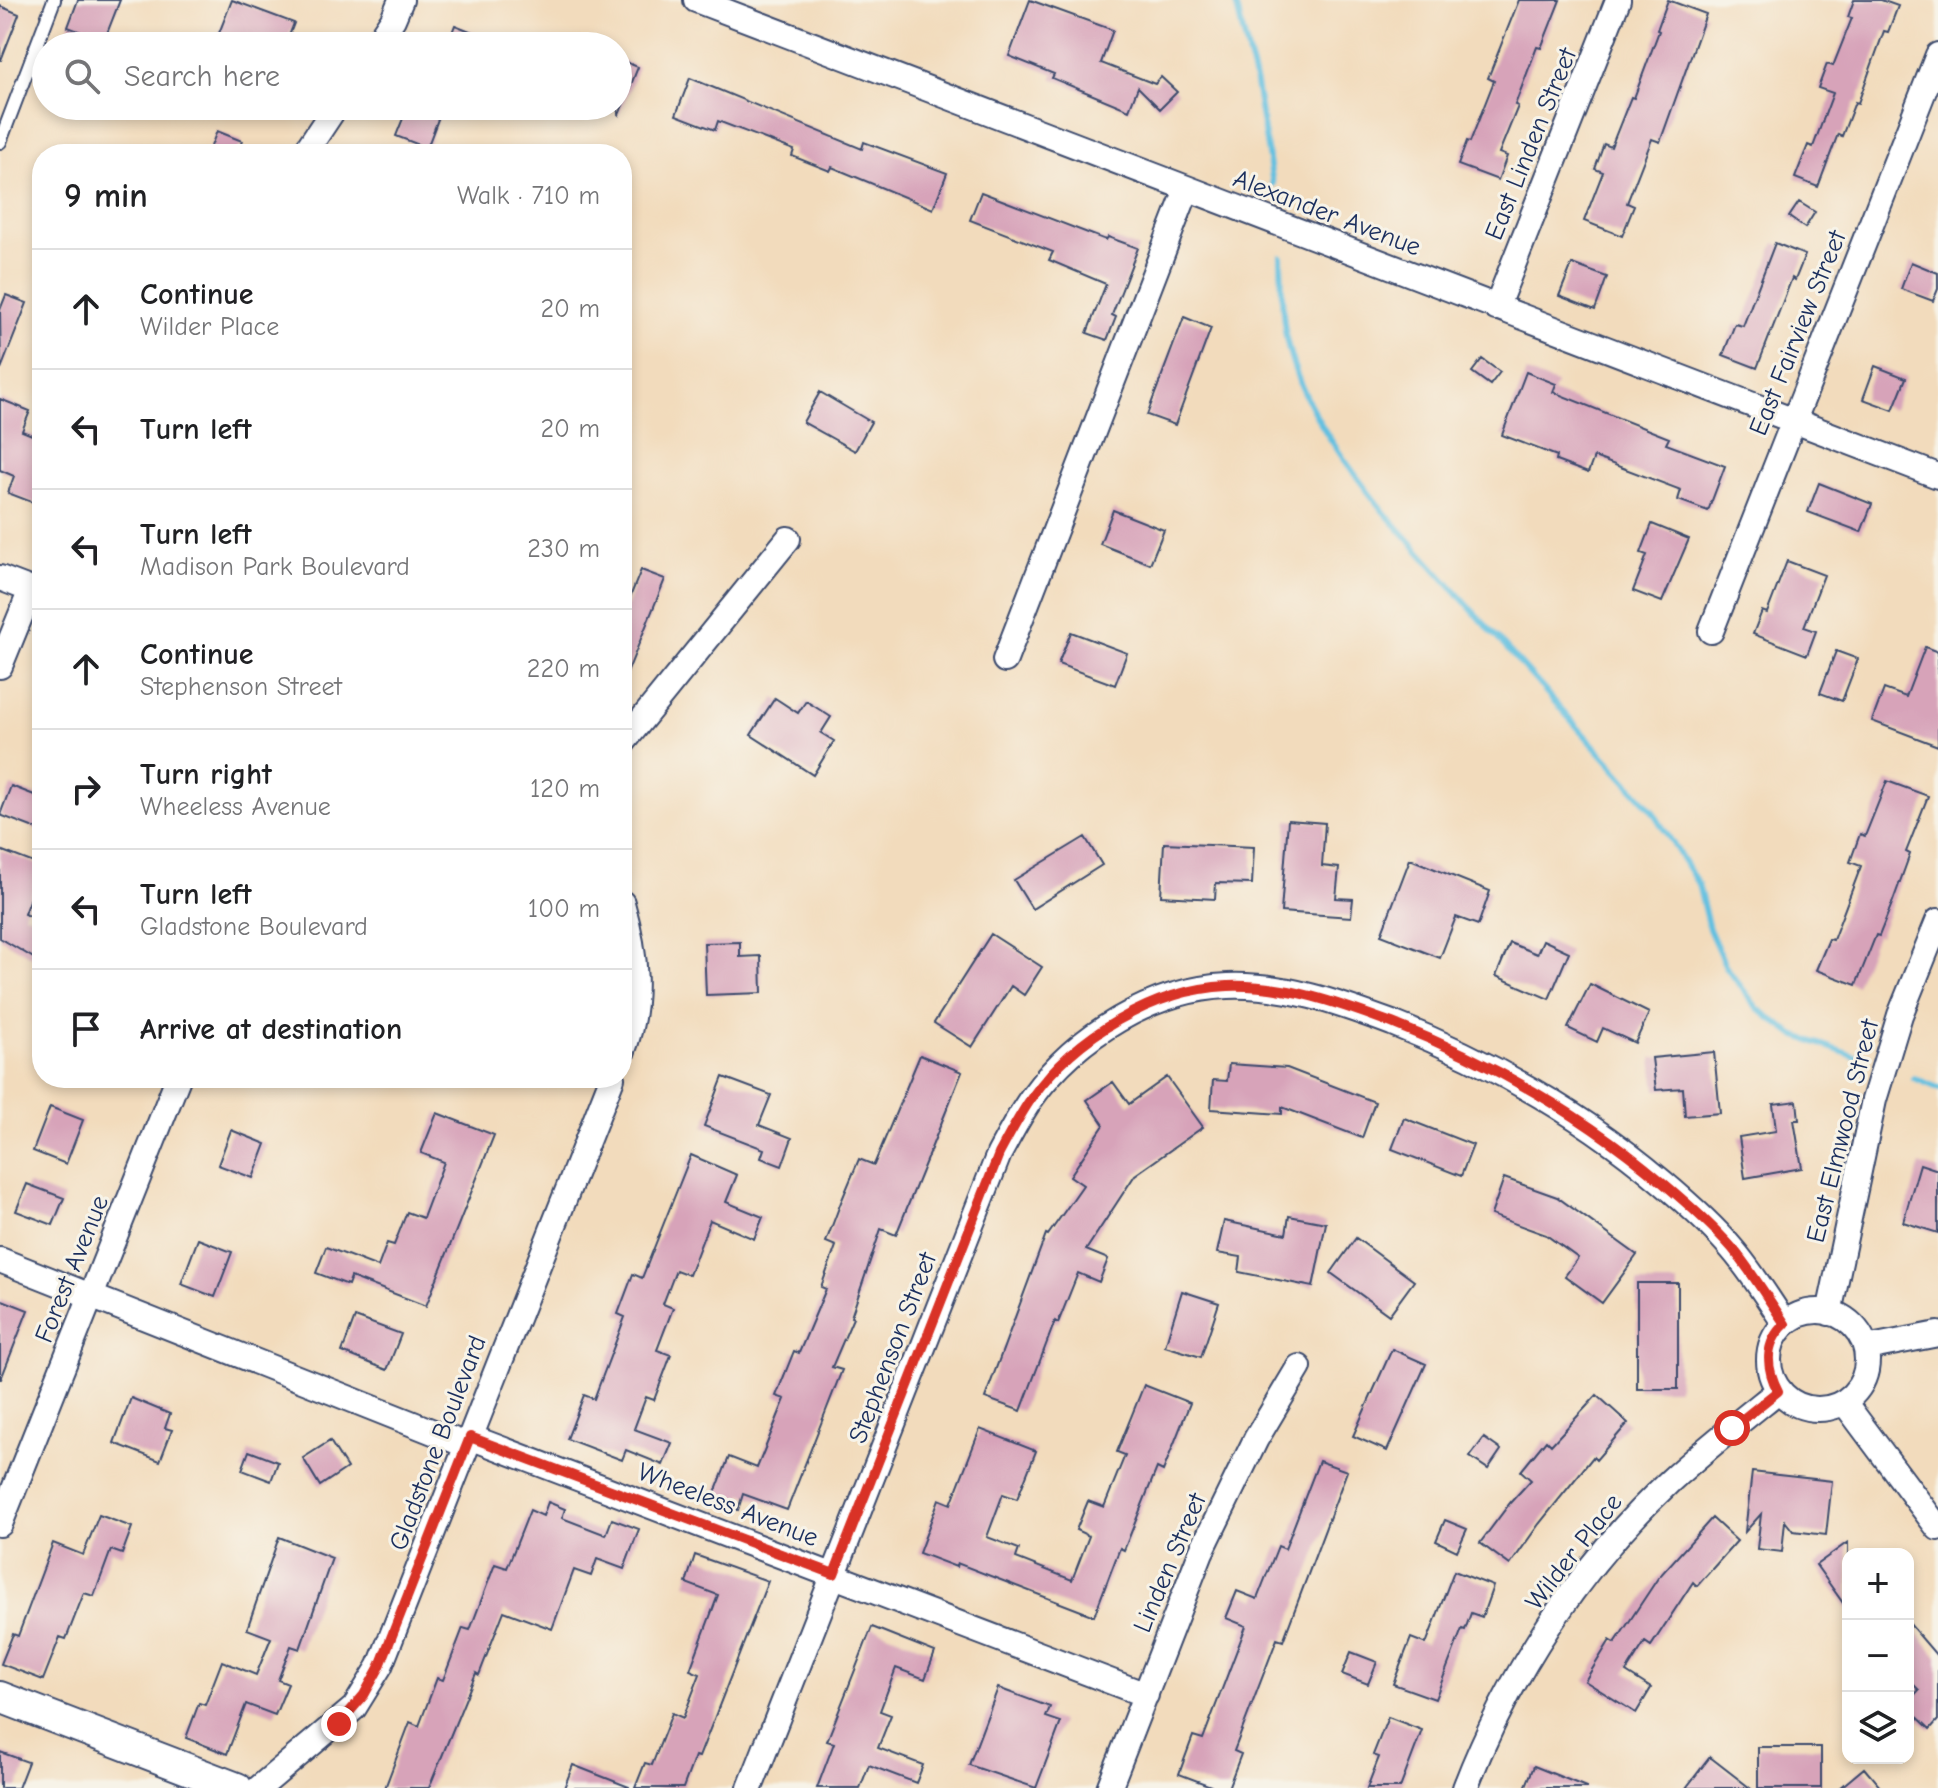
<!DOCTYPE html>
<meta charset="utf-8">
<style>
:root{--surface:#fff;--page:#f2f2f2;--text:#202124;--muted:#757577;--line:#e0e0e0}
body{margin:0;font-family:"Comic Neue",sans-serif;background:var(--page);color:var(--text)}
.controls{position:absolute;right:24px;bottom:24px;display:grid;overflow:hidden;border-radius:16px;box-shadow:0 4px 12px #0003}
.controls button{width:72px;height:72px;display:grid;place-items:center;padding:0;border:0;border-bottom:2px solid var(--line);background:var(--surface);color:var(--text);font:40px sans-serif}
.stop{position:absolute;width:24px;height:24px;margin:-18px;border:6px solid #d93025;border-radius:50%;background:#fff}
.stop.end{background:#d93025;border-color:#fff;box-shadow:0 2px 8px #0008}
.list{margin:0;padding:0;list-style:none}
h2{display:flex;justify-content:space-between;align-items:center;height:104px;margin:0;padding:0 32px;font-size:34px}
h2 small{font-size:26px;font-weight:400;color:var(--muted)}
.list li{display:grid;grid-template-columns:52px 1fr auto;gap:24px;align-items:center;box-sizing:border-box;height:120px;padding:0 32px;border-top:2px solid var(--line)}
.list b{display:block;font-size:30px;white-space:nowrap}
.list p{margin:0;font-size:26px;white-space:nowrap;color:var(--muted)}
.list em{font-size:26px;font-style:normal;color:var(--muted)}
.icon{flex:none;width:44px;height:44px;fill:none;stroke:currentColor;stroke-width:2;stroke-linecap:round;stroke-linejoin:round}
.map{position:relative;flex:none;width:1938px;height:1788px;overflow:hidden}
.search{position:absolute;background:var(--surface);box-shadow:0 4px 12px #0003;left:32px;top:32px;width:600px;height:88px;display:flex;align-items:center;gap:20px;box-sizing:border-box;padding:0 28px;border-radius:44px;color:var(--muted);font-size:30px}
.panel{position:absolute;background:var(--surface);box-shadow:0 4px 12px #0003;left:32px;top:144px;width:600px;height:944px;border-radius:32px}
.map>svg:first-child{display:block}
.lines{fill:none;stroke-linecap:round;stroke-linejoin:round}
.stream{stroke:#62c0e0;stroke-width:6}
.building{fill:#d7a3b9}
.service-casing{stroke:#3b496c;stroke-width:16}
.minor-casing{stroke:#3b496c;stroke-width:28}
.tertiary-casing{stroke:#3b496c;stroke-width:34}
.service{stroke:#fff;stroke-width:12}
.minor{stroke:#fff;stroke-width:24}
.tertiary{stroke:#fff;stroke-width:30}
.route{stroke:#d93025;stroke-width:10}
.labels{text-anchor:middle;dominant-baseline:central;stroke-width:6;stroke-linejoin:round;paint-order:stroke}
.street-label{font-size:26px;fill:#1b2f5e;stroke:#f7f3e8}
</style>
<div class="map">
<svg width="1938" height="1788" viewBox="0 0 1938 1788">
<rect width="100%" height="100%" fill="#f7f3e8"/>
<filter id="ink" filterUnits="userSpaceOnUse"><feTurbulence type="fractalNoise" baseFrequency=".0125" numOctaves="2"/><feDisplacementMap in="SourceGraphic" scale="16" xChannelSelector="R" yChannelSelector="G"/><feConvolveMatrix kernelMatrix="1 2 1 2 8 2 1 2 1" color-interpolation-filters="sRGB"/></filter>
<filter id="wash" filterUnits="userSpaceOnUse"><feTurbulence type="fractalNoise" baseFrequency=".006" numOctaves="4" result="noise"/><feDisplacementMap in="SourceGraphic" scale="32" xChannelSelector="R" yChannelSelector="G"/><feGaussianBlur stdDeviation="1.8" result="paint"/><feColorMatrix in="noise" values="0 0 0 0 0 0 0 0 0 0 0 0 0 0 0 0 0 1.4 0 .05"/><feComposite in="paint" operator="in"/></filter>
<g filter="url(#wash)">
<rect width="100%" height="100%" fill="#f2dbbc"/>
<g class="lines">
<path class="stream" d="M1235,0L1256,84L1273,184
M1281,257C1282,281 1281,306 1285,330C1294,397 1343,460 1383,511L1652,810L1698,884L1709,929L1726,967L1758,1009L1794,1035L1857,1057
M1914,1078L1938,1088"/>
</g>
<g id="blocks">
<path class="building" d="M78,0H120L104,41L68,27Z
M232,0L294,23L285,46H229L216,41Z
M1030,0L1113,30L1101,63L1155,84L1161,77L1177,92L1160,109L1138,87L1129,110L1052,78L1054,74L1009,56Z
M1519,0H1560L1541,48L1537,47L1515,105L1518,106L1499,153L1507,156L1498,180L1458,165L1467,141L1470,142L1494,81L1488,78Z
M1668,0L1706,14L1660,142L1652,139L1627,203L1634,206L1622,236L1584,221L1603,172L1595,169L1604,144L1611,147L1631,97L1634,98L1659,31L1657,30Z
M1854,0H1881L1898,6L1888,32L1884,31L1858,103L1855,102L1842,136L1838,134L1818,187L1795,178L1808,145L1813,147L1833,93L1818,88L1827,64L1833,66L1852,18L1848,17Z
M0,6L19,14L1,60H0Z
M455,25L505,45V46H447Z
M618,59L638,67L619,115L618,114Z
M690,78L862,149L864,142L947,173L933,209L832,167L830,171L792,156L794,150L718,121L715,130L676,115Z
M408,106H443L427,148L396,136Z
M217,131L242,141L237,154H208Z
M981,192L1106,240L1108,237L1138,248L1112,315L1116,317L1107,340L1087,333L1106,284L1049,260L1053,252L970,220Z
M1799,202L1815,212L1805,228L1789,217Z
M1775,243L1805,255L1795,280L1792,278L1757,368L1723,355L1735,324L1743,326Z
M1911,262L1938,273V289L1933,301L1901,289Z
M1572,264L1607,277L1595,310L1559,296Z
M6,295L27,303L1,369L0,310Z
M1184,317L1211,328L1175,425L1147,415Z
M1482,359L1500,372L1490,385L1472,372Z
M1875,366L1906,378L1893,410L1863,399Z
M1526,372L1556,384L1553,392L1669,438L1666,444L1725,466L1708,511L1678,500L1681,490L1594,457L1588,473L1556,461L1557,456L1502,435Z
M820,392L871,422L855,451L803,422Z
M0,399L30,411L22,431L42,439V506L8,493L14,476L0,470Z
M1819,483L1872,504L1861,532L1808,512Z
M1113,510L1164,530L1150,564L1100,544Z
M1652,524L1689,539L1662,602L1633,591L1647,555L1641,553Z
M1787,561L1824,575L1804,627L1816,631L1807,655L1753,634L1762,611L1767,613Z
M641,570L665,579L623,683L622,617Z
M1071,632L1127,653L1115,685L1058,664Z
M1925,647L1938,652V746L1872,721L1884,689L1906,697Z
M1836,651L1858,659L1842,701L1820,693Z
M775,698L798,713L806,701L831,717L821,733L834,741L813,775L751,735Z
M1887,781L1928,796L1906,852L1910,854L1893,901L1879,936L1876,935L1856,985L1816,970L1829,939L1833,940L1861,866L1850,862L1860,834L1865,836Z
M11,786L42,798V831L0,815Z
M1288,820L1325,823L1322,866L1339,868L1336,898L1353,899L1351,917L1281,912Z
M1085,837L1102,865L1032,909L1014,880Z
M1164,843L1254,847L1252,884L1216,883L1215,899L1161,896Z
M0,850L42,866L24,914L42,921V963L0,938Z
M1410,859L1490,891L1478,925L1456,917L1440,958L1381,935Z
M991,934L1042,967L1024,995L1011,986L972,1047L934,1023Z
M1543,940L1569,952L1549,999L1496,976L1510,943L1537,954Z
M740,942V957L761,956L762,993L706,995L704,943Z
M1590,984L1649,1013L1635,1043L1603,1028L1597,1042L1568,1028Z
M1714,1052L1720,1113L1685,1116L1683,1088L1656,1090L1652,1058Z
M920,1055L962,1072L896,1235L881,1229L851,1317L853,1318L832,1367L842,1370L787,1510L743,1494L738,1510L712,1501L729,1457L757,1468L785,1399L776,1396L794,1351L799,1353L826,1289L821,1287L836,1246L826,1242L841,1202L859,1159L874,1165Z
M1229,1064L1287,1068L1375,1102L1362,1138L1282,1107V1114L1211,1109L1213,1080L1227,1081Z
M723,1077L771,1095L759,1125L792,1138L782,1166L761,1158L764,1149L704,1126Z
M1167,1077L1203,1127L1135,1175L1086,1250L1108,1259L1099,1282L1078,1273L1058,1323L1055,1321L1021,1411L985,1398L1046,1234L1048,1235L1083,1185L1070,1176L1104,1125L1087,1100L1113,1082L1129,1104Z
M1797,1101L1799,1120H1794L1802,1168L1745,1178L1739,1137L1776,1131L1773,1104Z
M50,1107L83,1120L66,1164L33,1151Z
M437,1113L494,1135L426,1306L351,1277L348,1285L316,1273L326,1247L378,1267L387,1243L394,1245L407,1212L423,1218L444,1162L421,1153Z
M1404,1118L1473,1145L1461,1176L1392,1149Z
M231,1130L266,1144L253,1178L218,1165Z
M691,1155L737,1175L726,1202L763,1217L754,1239L710,1220L689,1275L676,1270L663,1304L673,1308L657,1350L671,1355L654,1400L646,1397L634,1429L672,1443L663,1465L626,1450L622,1460L567,1439L584,1395L594,1399L625,1317L618,1314L633,1274L642,1278Z
M1920,1164L1938,1170V1233L1903,1222Z
M1504,1178L1557,1197L1637,1255L1602,1303L1565,1276L1578,1258L1546,1235L1491,1215Z
M27,1184L64,1198L53,1225L16,1211Z
M1289,1216L1326,1223L1313,1287L1239,1272L1241,1257L1217,1253L1224,1221L1286,1234Z
M1356,1238L1414,1281L1389,1315L1331,1273Z
M198,1239L232,1252L215,1297L181,1284Z
M1637,1283H1678V1389H1637Z
M1182,1291L1219,1303L1201,1357L1165,1346Z
M0,1299L28,1310L1,1379H0Z
M355,1317L401,1334L387,1370L342,1352Z
M1392,1349L1426,1364L1387,1451L1353,1436Z
M1144,1385L1190,1403L1163,1471L1157,1468L1124,1550L1120,1548L1094,1616L957,1563L956,1567L919,1553L939,1499L951,1504L980,1429L1036,1451L1017,1499L1003,1494L987,1537L1019,1549L1016,1558L1072,1580L1089,1536L1076,1530L1088,1501L1104,1507L1125,1455L1117,1452Z
M1597,1395L1628,1423L1596,1460L1593,1457L1539,1524L1510,1565L1480,1543L1510,1503L1531,1480L1521,1471L1546,1440L1551,1445Z
M131,1398L170,1414L165,1428L172,1430L160,1461L114,1443Z
M1484,1438L1501,1450L1488,1469L1470,1457Z
M330,1441L347,1468L320,1486L303,1458Z
M249,1451L278,1462L271,1481L242,1470Z
M1319,1461L1347,1471L1283,1641L1277,1639L1234,1751L1241,1754L1228,1788H1216L1179,1774L1193,1736L1203,1739L1246,1626L1226,1618L1237,1591L1257,1599L1278,1546L1285,1549Z
M1752,1472L1832,1481L1826,1535L1793,1531L1785,1521L1782,1552L1757,1549L1761,1514L1745,1532Z
M548,1502L565,1509L562,1518L606,1535L612,1519L639,1529L624,1569L597,1559L591,1576L574,1570L552,1629L504,1611L479,1675L476,1673L429,1788H385L410,1722L419,1726L437,1678L443,1680L463,1628L470,1630L495,1564L507,1568L530,1510L543,1516Z
M99,1515L132,1527L122,1554L111,1550L94,1596L84,1593L66,1639L60,1637L43,1680L1,1664L13,1634L18,1636L53,1543L83,1555Z
M1712,1518L1737,1541L1697,1586L1693,1582L1651,1646L1645,1642L1626,1672L1651,1688L1636,1713L1585,1681L1610,1640L1615,1643L1658,1578Z
M1445,1520L1467,1529L1457,1551L1436,1541Z
M279,1537L332,1558L300,1649L291,1646L278,1680L288,1684L275,1715L246,1704L227,1754L186,1738L199,1703L205,1705L222,1661L256,1675L271,1638L247,1629Z
M1848,1542V1610L1816,1565Z
M695,1555L768,1581L699,1757L695,1756L683,1788H635L645,1763L652,1765L672,1713L683,1718L700,1674L690,1670L718,1595L686,1583Z
M1454,1571L1493,1586L1482,1617L1471,1613L1465,1630L1462,1629L1435,1699L1393,1684L1411,1638L1426,1644Z
M1908,1622L1938,1657V1720L1930,1729L1908,1708V1702L1919,1690L1908,1679Z
M872,1627L935,1652L925,1679L896,1668L880,1711L891,1715L878,1748L923,1765L916,1783L869,1765L860,1788H817L834,1743L827,1741Z
M1351,1652L1377,1662L1368,1684L1342,1674Z
M998,1688L1050,1707L1046,1717L1061,1722L1036,1788L969,1765Z
M1388,1717L1422,1730L1400,1788H1367L1379,1757L1373,1755Z
M1758,1747H1821V1788H1758Z
M0,1752L28,1762L18,1788H0Z
M1710,1757L1750,1788H1686Z
M573,1765L629,1787V1788H564Z
M1534,1766L1586,1787V1788H1525Z
M1864,1768L1881,1788H1840Z"/>
</g>
</g>
<g filter="url(#ink)">
<use href="#blocks" fill-opacity="0" stroke="#3b496c" stroke-width="2"/>
<g class="lines">
<g class="service-casing">
<path id="service" d="M0,142L54,0"/>
</g>
<g class="minor-casing">
<path id="minor" d="M696,0L1938,476
M375,46L393,19L401,0
M304,154L336,106
M1496,308L1618,0
M0,578L42,594
M1711,631L1938,55
M1005,660L1187,189
M0,666L31,590
M622,744L788,539
M622,903C636,953 642,1003 622,1053
M0,1260L466,1445
M1769 1360a49 49 0 1 1 98 0a49 49 0 1 1-98 0Z
M1829,1313L1874,1100L1900,1015L1938,921
M1866,1348L1938,1334
M1844,1402L1938,1528
M470,1437L1146,1695
M0,1524L178,1078
M259,1788L354,1708L380,1666L612,1078
M750,1788L999,1154C1010,1134 1020,1114 1033,1096C1076,1036 1153,989 1228,986C1286,984 1338,1003 1392,1023C1490,1062 1582,1114 1662,1182C1687,1203 1712,1225 1732,1249C1752,1272 1768,1299 1785,1324
M1109,1788L1201,1552L1256,1439L1299,1367
M1465,1788C1509,1674 1580,1565 1670,1481C1705,1449 1742,1420 1778,1391"/>
</g>
<g class="tertiary-casing">
<path id="tertiary" d="M0,1697L237,1788"/>
</g>
<use href="#service" class="service"/>
<use href="#minor" class="minor"/>
<use href="#tertiary" class="tertiary"/>
</g>
</g>
<g class="lines" filter="url(#ink)">
<path class="route" d="M339,1724L364,1695L380,1666L470,1437L834,1574L999,1154C1010,1134 1020,1114 1033,1096C1075,1037 1154,989 1228,986C1286,984 1338,1003 1392,1023C1490,1062 1582,1114 1662,1182C1687,1203 1712,1225 1733,1249C1752,1272 1768,1299 1785,1324C1764,1343 1766,1368 1778,1391L1732,1428"/>
</g>
<g class="labels">
<g class="street-label">
<text transform="translate(1531 144) rotate(-68)">East Linden Street</text>
<text transform="translate(1327 213) rotate(21)">Alexander Avenue</text>
<text transform="translate(1798 333) rotate(-68)">East Fairview Street</text>
<text transform="translate(1843 1131) rotate(-76)">East Elmwood Street</text>
<text transform="translate(72 1269) rotate(-68)">Forest Avenue</text>
<text transform="translate(893 1348) rotate(-69)">Stephenson Street</text>
<text transform="translate(438 1443) rotate(-69)">Gladstone Boulevard</text>
<text transform="translate(728 1505) rotate(21)">Wheeless Avenue</text>
<text transform="translate(1574 1552) rotate(-52)">Wilder Place</text>
<text transform="translate(1170 1563) rotate(-67)">Linden Street</text>
</g>
</g>
</svg>
<div class="controls">
<button>+</button>
<button>−</button>
<button><svg class="icon" aria-label="layers" viewBox="0 0 24 24"><path d="M12 4l9 5-9 5-9-5zM3 14l9 5 9-5"/></svg></button>
</div>
<div class="stop" style="left:1732px;top:1428px"></div>
<div class="stop end" style="left:339px;top:1724px"></div>
<div class="search"><svg class="icon" aria-label="search" viewBox="0 0 24 24"><circle cx="10" cy="10" r="6"/><path d="M15 15l6 6"/></svg>Search here</div>
<section class="panel">
<h2>9 min<small>Walk · 710 m</small></h2>
<ul class="list">
<li><svg class="icon" aria-label="ahead" viewBox="0 0 24 24"><path d="M12 20V5M6 11l6-6 6 6"/></svg><div><b>Continue</b><p>Wilder Place</p></div><em>20 m</em></li>
<li><svg class="icon" aria-label="left" viewBox="0 0 24 24"><path d="M17 20v-9H6M10 6l-5 5 5 5"/></svg><div><b>Turn left</b></div><em>20 m</em></li>
<li><svg class="icon" aria-label="left" viewBox="0 0 24 24"><path d="M17 20v-9H6M10 6l-5 5 5 5"/></svg><div><b>Turn left</b><p>Madison Park Boulevard</p></div><em>230 m</em></li>
<li><svg class="icon" aria-label="ahead" viewBox="0 0 24 24"><path d="M12 20V5M6 11l6-6 6 6"/></svg><div><b>Continue</b><p>Stephenson Street</p></div><em>220 m</em></li>
<li><svg class="icon" aria-label="right" viewBox="0 0 24 24"><path d="M7 20v-9h11M14 6l5 5-5 5"/></svg><div><b>Turn right</b><p>Wheeless Avenue</p></div><em>120 m</em></li>
<li><svg class="icon" aria-label="left" viewBox="0 0 24 24"><path d="M17 20v-9H6M10 6l-5 5 5 5"/></svg><div><b>Turn left</b><p>Gladstone Boulevard</p></div><em>100 m</em></li>
<li><svg class="icon" aria-label="arrive" viewBox="0 0 24 24"><path d="M6 21V4h12l-3 4 3 4H6"/></svg><div><b>Arrive at destination</b></div></li>
</ul>
</section>
</div>
